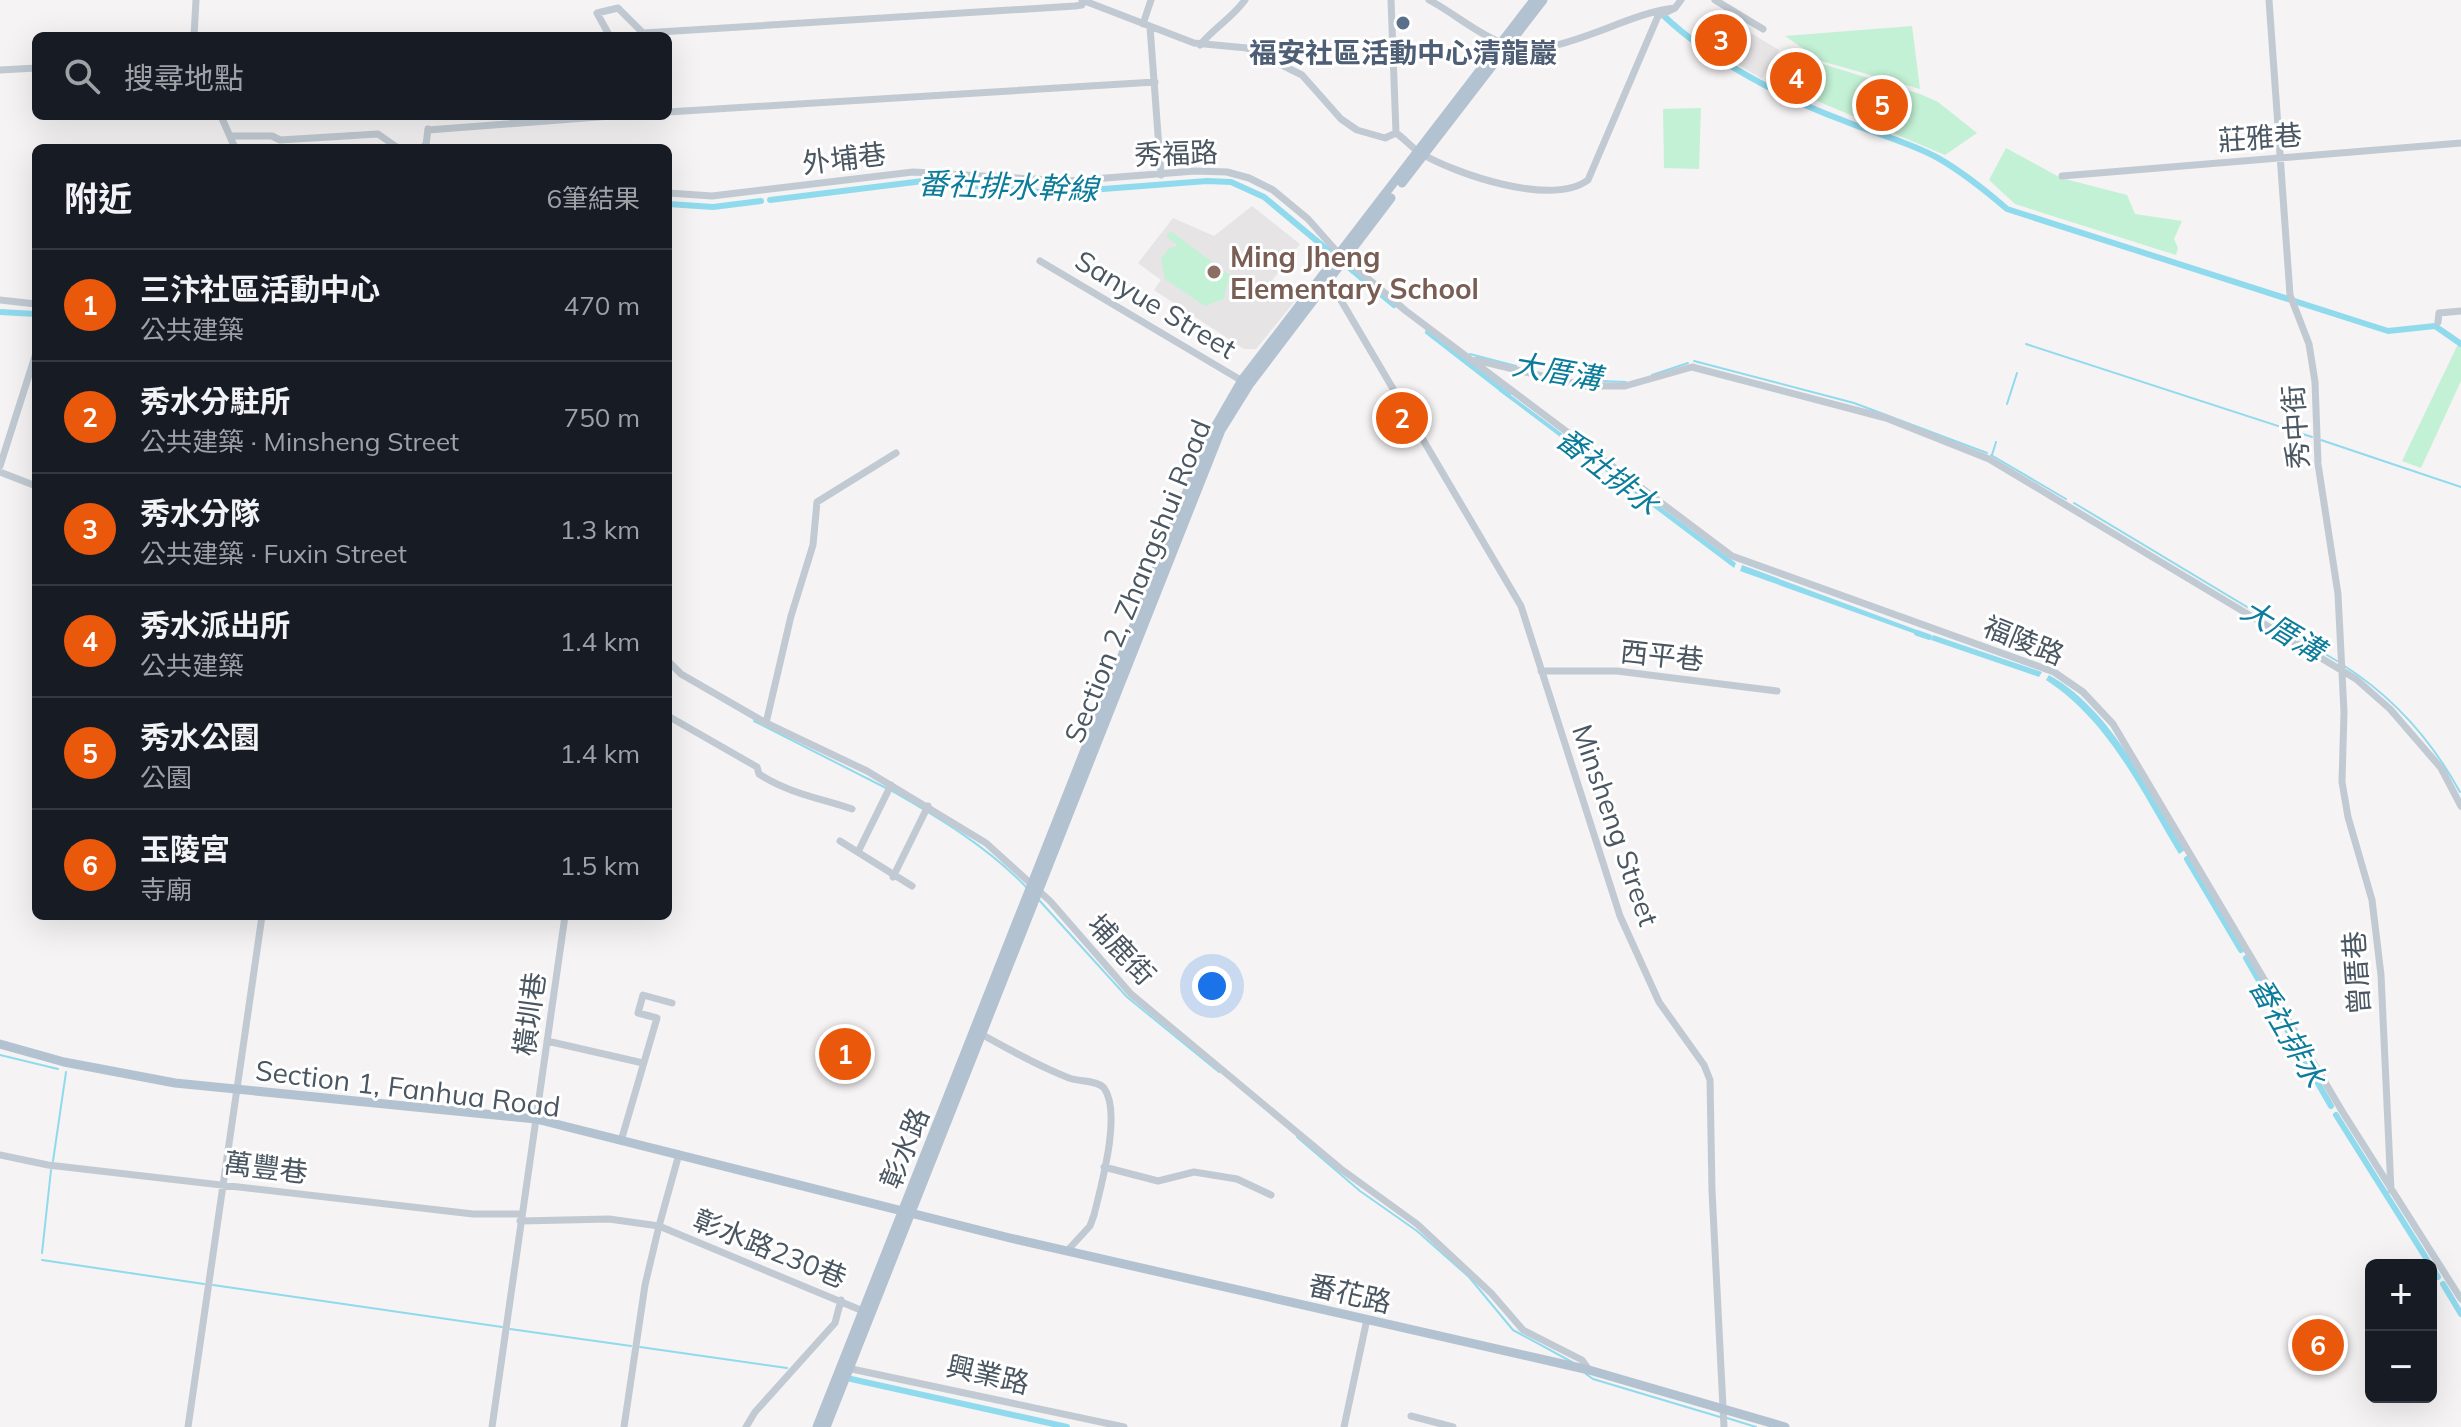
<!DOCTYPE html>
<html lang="zh-TW">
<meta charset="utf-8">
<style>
:root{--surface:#171b24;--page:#242831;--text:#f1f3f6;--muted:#9ea1a6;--line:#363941;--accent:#ea580c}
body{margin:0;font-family:Mulish,"Noto Sans TC",sans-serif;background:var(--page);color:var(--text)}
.controls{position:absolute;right:24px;bottom:24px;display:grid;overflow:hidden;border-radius:12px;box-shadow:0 8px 32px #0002}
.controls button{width:72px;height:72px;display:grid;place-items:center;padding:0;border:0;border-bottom:2px solid var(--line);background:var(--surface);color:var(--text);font:40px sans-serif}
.you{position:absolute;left:1212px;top:986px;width:28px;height:28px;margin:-20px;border:6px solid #fff;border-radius:50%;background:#1a73e8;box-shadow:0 0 0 12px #1a73e833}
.badge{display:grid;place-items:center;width:52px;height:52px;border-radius:50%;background:var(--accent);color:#fff;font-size:26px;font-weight:700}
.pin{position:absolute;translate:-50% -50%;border:4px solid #fff;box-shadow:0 2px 8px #0006}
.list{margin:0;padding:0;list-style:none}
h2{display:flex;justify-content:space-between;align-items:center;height:104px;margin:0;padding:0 32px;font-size:34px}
h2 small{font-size:26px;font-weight:400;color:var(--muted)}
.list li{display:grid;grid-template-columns:52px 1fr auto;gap:24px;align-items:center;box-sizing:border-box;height:112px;padding:0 32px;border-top:2px solid var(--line)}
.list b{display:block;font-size:30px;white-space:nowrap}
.list p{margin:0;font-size:26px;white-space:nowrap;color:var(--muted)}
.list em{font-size:26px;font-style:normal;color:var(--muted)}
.icon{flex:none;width:44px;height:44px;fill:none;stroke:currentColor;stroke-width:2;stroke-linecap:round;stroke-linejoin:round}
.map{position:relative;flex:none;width:2461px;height:1427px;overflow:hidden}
.search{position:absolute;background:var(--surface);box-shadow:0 8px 32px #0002;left:32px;top:32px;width:640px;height:88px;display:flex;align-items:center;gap:20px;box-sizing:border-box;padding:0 28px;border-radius:12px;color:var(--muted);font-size:30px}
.panel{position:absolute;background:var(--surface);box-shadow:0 8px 32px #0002;left:32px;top:144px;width:640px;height:776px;border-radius:12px}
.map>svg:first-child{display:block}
.education{fill:#e6e4e5}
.green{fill:#c3f1d5}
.water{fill:#90daee}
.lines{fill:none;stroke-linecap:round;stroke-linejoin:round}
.stream{stroke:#90daee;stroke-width:2}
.canal{stroke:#90daee;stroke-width:6}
.minor{stroke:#c1cad2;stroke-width:7}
.major{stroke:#b3c2d1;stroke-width:9}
.service-dot{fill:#5c6f8a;stroke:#fff;stroke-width:3}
.education-dot{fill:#8d6e63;stroke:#fff;stroke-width:3}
.labels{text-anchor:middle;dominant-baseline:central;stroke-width:6;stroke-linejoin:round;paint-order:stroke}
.service-label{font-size:28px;font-weight:bold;fill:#4e5e75;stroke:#fff}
.street-label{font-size:28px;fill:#4a5661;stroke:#fff}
.education-label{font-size:28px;font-weight:bold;fill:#785e54;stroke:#fff;text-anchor:start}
.water-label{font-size:30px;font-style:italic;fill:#0c7c9b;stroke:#fff}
</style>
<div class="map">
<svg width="2461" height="1427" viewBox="0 0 2461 1427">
<rect width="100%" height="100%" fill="#f5f3f3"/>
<path class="education" d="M1744,29L1779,50L1762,79L1724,56Z
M1252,206L1300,244L1271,282L1296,300L1256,349H1244L1154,290L1161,280L1138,263L1173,218L1214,236Z"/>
<path class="green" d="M1912,26L1920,89L1821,61L1785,36Z
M1813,61L1920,94L1938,102L1977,133L1945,155L1796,92Z
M1701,108L1699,169L1664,168L1663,109Z
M2006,148L2061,178L2127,195L2135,214L2182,221L2174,239L2178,248L2176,255L2015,204L1989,180Z
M1171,231L1240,283L1237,289L1227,282L1224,299L1205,306L1165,279L1161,259L1169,248L1178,246L1166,236Z
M2458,344L2461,346V381L2421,468L2402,461Z"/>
<path class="water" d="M1504,390L1736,563L1734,568L1499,391Z
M1742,565L1925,633L1924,637L1740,571Z
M1933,635L2042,672L2039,677L1931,640Z
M2049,675C2113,711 2147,789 2185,850L2179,854C2141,791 2109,721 2046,680Z"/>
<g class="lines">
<path class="stream" d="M2026,344L2312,437
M1470,354L1516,366
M1694,361L1854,403L1987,453
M1652,375L1688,363
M1573,380L1626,382
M2007,404L2017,373
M2321,440L2461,487
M1991,455L2066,499
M1992,455L1996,442
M2074,503L2337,661
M2343,665C2392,696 2432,741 2460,792
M754,721L886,788
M892,791C939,818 988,847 1026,887
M1039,900L1127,997L1219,1072
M0,1055L58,1069
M1297,1137L1360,1191L1417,1231L1469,1277L1513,1330L1572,1362
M53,1161L66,1072
M42,1253L51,1170
M42,1260L204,1284
M213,1285L502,1327
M510,1329L631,1346
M640,1347L787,1368
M1586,1374L1593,1379L1720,1417
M1727,1418L1756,1427"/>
<path class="canal" d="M1664,16C1709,59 1783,98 1842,120C1873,133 1909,142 1938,158C1964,173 1985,190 2007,209L2388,331L2435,326L2461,344
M770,200L923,181L1051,193L1207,181L1231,182L1264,197L1394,305
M668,204L713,207L761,201
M0,312L36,314
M1428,332L1508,394
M1917,633L1929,637
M2187,859L2241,950
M2246,958L2331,1106
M2336,1115L2438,1277
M2443,1284L2461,1314
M851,1379L1067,1427"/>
<path class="minor" d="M1082,0L1194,43L1247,48L1302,75L1341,119L1357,130L1385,138L1396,133
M1391,0L1396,133C1405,139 1411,147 1420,153C1456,174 1551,207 1588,180L1658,16L1675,8
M1429,0C1454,13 1477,34 1504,44C1555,63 1622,13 1675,8L1681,0
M1715,0L1763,29
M2269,0L2290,295L2309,344L2315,382L2318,464L2338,594L2344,712L2342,782L2348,817L2372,900L2381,975L2391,1190
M1143,24L1151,0
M1150,27L1161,175
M194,36L196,0
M604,36L608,33L597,13L618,8L643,33L1075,6L1082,5L1083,1
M1200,45C1216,26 1231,19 1245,0
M0,70L36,68
M668,112L1155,82
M221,116L235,148
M428,130L611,116
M231,136H272L280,140L378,134L398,148
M421,148L426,145L428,129
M2062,176L2461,143
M668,193L712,196L913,172L1068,181L1195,171L1227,172L1249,178L1273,190L1308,219L1339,254L1406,311L1732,556L2054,672L2083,692L2113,724L2342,1111L2461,1299
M1040,261L1244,382
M1326,275L1521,606L1620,916L1659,1002L1704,1065L1710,1080L1712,1191L1724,1427
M0,300L36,304
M2438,322L2439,313L2461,311
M1476,360L1584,386H1625L1692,367L1886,418L1989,459L2356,679L2390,709L2441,768L2461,806
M0,466L36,353
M0,472L36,486
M668,661L681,674L766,723L867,771L986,843L1050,901L1131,994L1341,1169L1417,1224L1491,1293L1523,1330L1582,1360L1589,1370
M1541,671H1617L1777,691
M668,716L757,767L759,774C788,793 819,798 852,809
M766,723L791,616L813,545L817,502L896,453
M840,841L912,886
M858,852L891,785
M893,877L928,806
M981,1034C1010,1050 1038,1066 1069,1078C1079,1082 1097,1080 1104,1088C1122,1113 1101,1186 1094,1215L1090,1226L1067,1251
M547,1041L643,1063
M621,1141L657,1018L638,1013L643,995L672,1003
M679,1154L659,1226L863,1311
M0,1155L48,1165L473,1214H521
M1104,1167L1158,1181L1194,1172L1237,1179L1271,1195
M520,1221L609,1219L659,1226L645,1285L624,1427
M847,1368L1124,1427
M1411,1416L1453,1427
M188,1427L262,916
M492,1427L565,916
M746,1427L755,1412L835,1323L841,1300
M1344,1427L1367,1319"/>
<path class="major" d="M1402,183L1543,0
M0,1044L64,1062L175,1083L536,1119L1010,1238L1589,1370L1785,1427
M817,1427L1207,441L1242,380L1534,0
M826,1427L1221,430L1249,385L1391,198"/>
</g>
<circle class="service-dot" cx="1403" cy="23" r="8"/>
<circle class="education-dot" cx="1214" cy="272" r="8"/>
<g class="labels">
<g class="service-label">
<text x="1403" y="52">福安社區活動中心清龍巖</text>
</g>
<g class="street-label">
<text transform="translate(2260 137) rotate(-4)">莊雅巷</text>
<text transform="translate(1176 153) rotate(-2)">秀福路</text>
<text transform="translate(844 158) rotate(-7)">外埔巷</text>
<text transform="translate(1156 304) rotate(31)">Sanyue Street</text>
<text transform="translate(2295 427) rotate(-94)">秀中街</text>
<text transform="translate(1137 581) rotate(-68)">Section 2, Zhangshui Road</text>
<text transform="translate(2024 640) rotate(22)">福陵路</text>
<text transform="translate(1662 655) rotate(6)">西平巷</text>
<text transform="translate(1616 825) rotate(71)">Minsheng Street</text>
<text transform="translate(1122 949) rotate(47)">埔鹿街</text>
<text transform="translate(2356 973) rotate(-94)">曾厝巷</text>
<text transform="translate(529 1014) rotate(-82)">橫圳巷</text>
<text transform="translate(408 1088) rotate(7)">Section 1, Fanhua Road</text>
<text transform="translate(904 1148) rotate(-68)">彰水路</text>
<text transform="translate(266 1167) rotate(7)">萬豐巷</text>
<text transform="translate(770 1248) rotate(22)">彰水路230巷</text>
<text transform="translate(1350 1293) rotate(13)">番花路</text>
<text transform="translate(988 1374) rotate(13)">興業路</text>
</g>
<g class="education-label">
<text x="1230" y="256">Ming Jheng<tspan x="1230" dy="32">Elementary School</tspan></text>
</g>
<g class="water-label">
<text transform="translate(1008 186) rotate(2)">番社排水幹線</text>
<text transform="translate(1557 371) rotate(10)">大厝溝</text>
<text transform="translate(1608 471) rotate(38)">番社排水</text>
<text transform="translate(2283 630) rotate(31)">大厝溝</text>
<text transform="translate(2288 1032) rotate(60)">番社排水</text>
</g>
</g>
</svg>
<div class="controls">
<button>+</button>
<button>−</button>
</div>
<div class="you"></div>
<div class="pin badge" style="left:845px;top:1054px">1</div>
<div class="pin badge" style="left:1402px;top:418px">2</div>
<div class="pin badge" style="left:1721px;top:40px">3</div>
<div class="pin badge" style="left:1796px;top:78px">4</div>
<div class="pin badge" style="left:1882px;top:105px">5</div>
<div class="pin badge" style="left:2318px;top:1345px">6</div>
<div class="search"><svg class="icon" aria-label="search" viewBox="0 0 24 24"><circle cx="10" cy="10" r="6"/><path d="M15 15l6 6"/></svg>搜尋地點</div>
<section class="panel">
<h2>附近<small>6筆結果</small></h2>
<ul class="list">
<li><span class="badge">1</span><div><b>三汴社區活動中心</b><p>公共建築</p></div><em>470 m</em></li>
<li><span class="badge">2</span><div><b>秀水分駐所</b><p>公共建築 · Minsheng Street</p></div><em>750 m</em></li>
<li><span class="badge">3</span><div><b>秀水分隊</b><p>公共建築 · Fuxin Street</p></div><em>1.3 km</em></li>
<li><span class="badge">4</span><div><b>秀水派出所</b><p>公共建築</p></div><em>1.4 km</em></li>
<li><span class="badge">5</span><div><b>秀水公園</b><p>公園</p></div><em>1.4 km</em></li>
<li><span class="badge">6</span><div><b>玉陵宮</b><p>寺廟</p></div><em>1.5 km</em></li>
</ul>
</section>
</div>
